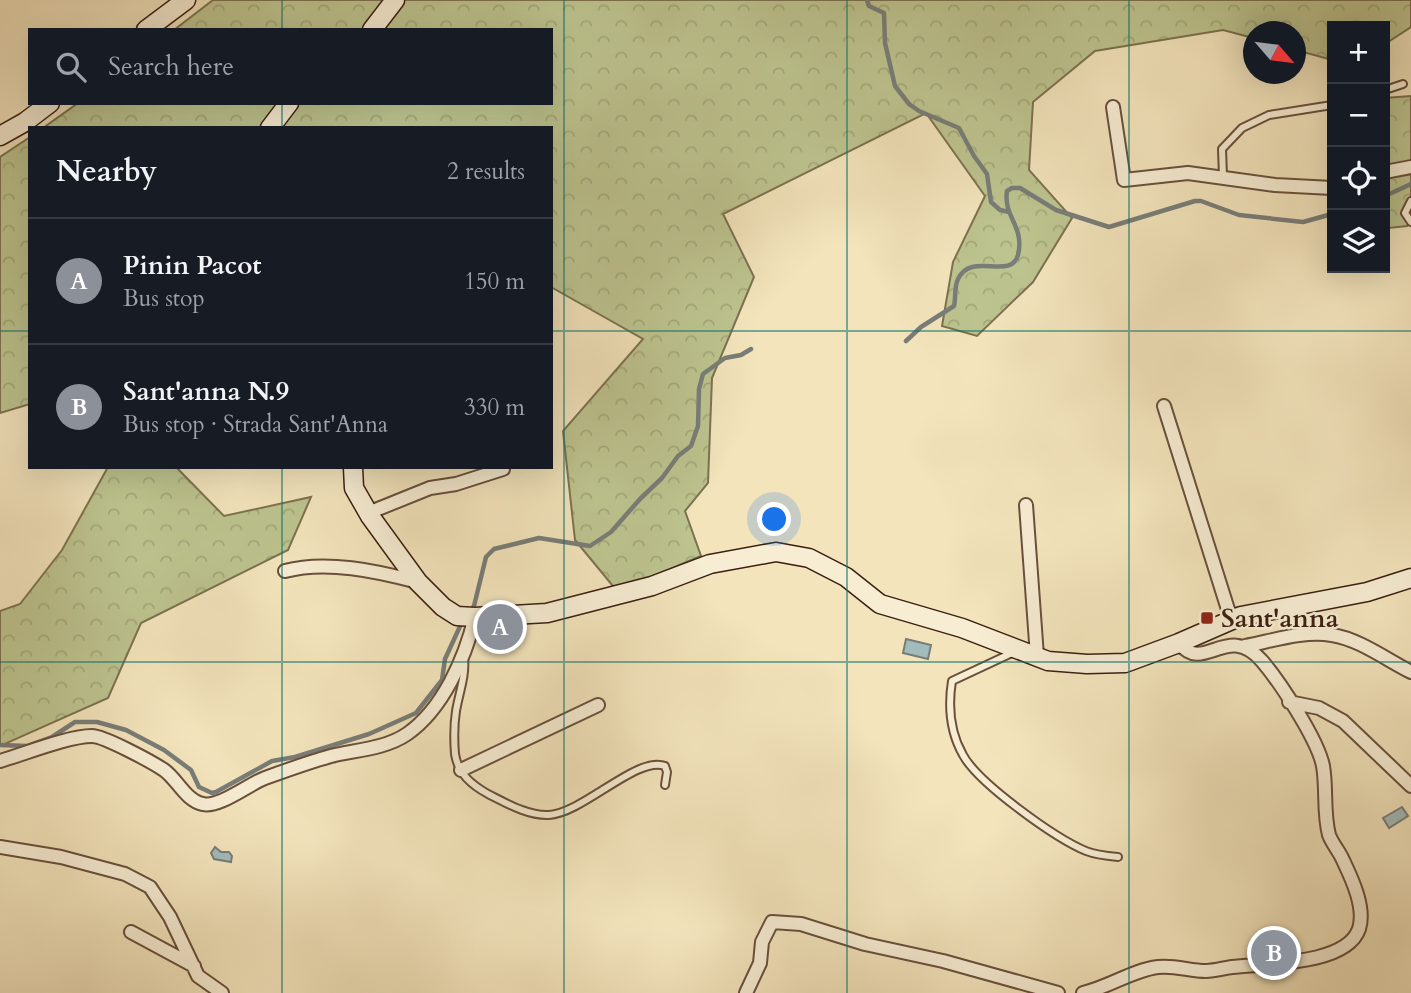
<!DOCTYPE html>
<meta charset="utf-8">
<style>
:root{--surface:#171b24;--page:#20242c;--text:#f1f3f6;--muted:#9ea1a6;--line:#363941;--accent:#8c9099}
body{margin:0;font-family:Cardo,serif;background:var(--page);color:var(--text)}
.controls{position:absolute;right:21px;top:21px;display:grid;overflow:hidden;border-radius:0px;box-shadow:0 7px 28px #0002}
.controls button{width:63px;height:63px;display:grid;place-items:center;padding:0;border:0;border-bottom:2px solid var(--line);background:var(--surface);color:var(--text);font:35px sans-serif}
.compass{position:absolute;left:1243px;top:21px;width:63px;height:63px;border-radius:50%;background:var(--surface);box-shadow:0 7px 28px #0002;rotate:118deg}
.you{position:absolute;left:775px;top:520px;width:24px;height:24px;margin:-18px;border:5px solid #fff;border-radius:50%;background:#1a73e8;box-shadow:0 0 0 10px #1a73e833}
.badge{display:grid;place-items:center;width:46px;height:46px;border-radius:50%;background:var(--accent);color:#fff;font-size:23px;font-weight:700}
.pin{position:absolute;translate:-50% -50%;border:4px solid #fff;box-shadow:0 2px 7px #0006}
.list{margin:0;padding:0;list-style:none}
h2{display:flex;justify-content:space-between;align-items:center;height:91px;margin:0;padding:0 28px;font-size:30px}
h2 small{font-size:23px;font-weight:400;color:var(--muted)}
.list li{display:grid;grid-template-columns:46px 1fr auto;gap:21px;align-items:center;box-sizing:border-box;height:126px;padding:0 28px;border-top:2px solid var(--line)}
.list b{display:block;font-size:26px;white-space:nowrap}
.list p{margin:0;font-size:23px;white-space:nowrap;color:var(--muted)}
.list em{font-size:23px;font-style:normal;color:var(--muted)}
.icon{flex:none;width:38px;height:38px;fill:none;stroke:currentColor;stroke-width:2;stroke-linecap:round;stroke-linejoin:round}
.map{position:relative;flex:none;width:1411px;height:993px;overflow:hidden}
.search{position:absolute;background:var(--surface);box-shadow:0 7px 28px #0002;left:28px;top:28px;width:525px;height:77px;display:flex;align-items:center;gap:18px;box-sizing:border-box;padding:0 24px;border-radius:0px;color:var(--muted);font-size:26px}
.panel{position:absolute;background:var(--surface);box-shadow:0 7px 28px #0002;left:28px;top:126px;width:525px;height:343px;border-radius:0px}
.map>svg:first-child{display:block}
.forest{fill:url(#forest-crowns);stroke:#7c7250;stroke-width:2}
.water{fill:#a2bbbd;stroke:#797d78;stroke-width:2}
.lines{fill:none;stroke-linecap:round;stroke-linejoin:round}
.stream{stroke:#797d78;stroke-width:4.5}
.lane-casing{stroke:#69503c;stroke-width:10}
.street-casing{stroke:#69503c;stroke-width:16}
.secondary-casing{stroke:#3b1f11;stroke-width:21}
.lane{stroke:#f7edd3;stroke-width:6}
.street{stroke:#f7edd3;stroke-width:12}
.secondary{stroke:#f7edd3;stroke-width:18}
.grid{fill:none;stroke:#0f766e;stroke-width:2;stroke-opacity:0.55}
.poi-dot{fill:#8f2418;stroke:#f7edd3;stroke-width:2.5}
.labels{text-anchor:middle;dominant-baseline:central;stroke-width:5;stroke-linejoin:round;paint-order:stroke}
.poi-label{font-size:26px;font-weight:bold;fill:#3b1f11;stroke:#f7edd3;text-anchor:start}
</style>
<div class="map">
<svg width="1411" height="993" viewBox="0 0 1411 993">
<defs>
<pattern id="forest-crowns" width="20" height="18" patternUnits="userSpaceOnUse" patternTransform="scale(1.75)"><rect width="20" height="18" fill="#bdc48f"/><path d="M2 6a3 3 0 1 1 6 0M12 15a3 3 0 1 1 6 0" fill="none" stroke="#a3a87a"/></pattern>
</defs>
<rect width="100%" height="100%" fill="#f3e4bc"/>
<filter id="stains"><feTurbulence type="fractalNoise" baseFrequency=".00286" numOctaves="4"/><feColorMatrix values="0 0 0 0 .2 0 0 0 0 .09 0 0 0 0 .02 0 0 0 .5 -.17"/></filter>
<radialGradient id="worn" r=".72"><stop offset=".6" stop-color="#630" stop-opacity="0"/><stop offset="1" stop-color="#630" stop-opacity=".3"/></radialGradient>
<path class="forest" d="M213,0H1411V27L1385,44V26H1332V60L1296,50V32H1254L1253,38L1223,30L1095,51L1033,102L1029,170L1072,218L1033,282L977,336L942,326L953,262L985,196L926,113L723,214L754,277L712,378L708,483L685,511L701,556L617,591L575,540L563,431L643,339L551,287V128H43L78,103H551V30H174Z
M1411,96V218L1407,226L1389,228L1385,221V98Z
M30,137V404L0,413V157Z
M108,467H176L224,516L311,497L288,550L141,623L108,698L0,746V611L20,604L62,550Z"/>
<path class="water" d="M906,639L931,645L928,659L903,653Z
M1402,807L1408,816L1389,828L1383,818Z
M215,847L221,852H229L232,856L231,862L214,859L211,853Z"/>
<g class="lines">
<path class="stream" d="M867,0L869,6L884,13L885,43L895,86L909,104L919,111L959,128L974,156L987,174L991,202L1000,210L1009,212
M1385,196L1411,184
M906,341L921,327L954,306C956,298 954,287 958,279C971,251 1011,281 1018,255C1025,226 1003,217 1007,191L1012,188H1020L1056,210L1109,227L1195,201H1201L1239,215L1303,222L1332,214
M469,612L474,606L486,557L494,549L539,538L590,546L611,532L640,499L662,478L678,456L691,446L698,426L699,389L703,374L725,358L741,355L751,349
M0,745L27,746L52,737L75,722H97L126,730L164,750L191,770L199,787L212,793L216,792L272,761L295,757L369,734L416,713L442,680L445,659L462,622"/>
<g class="lane-casing">
<path id="lane" d="M1385,90L1403,84
M1223,176L1222,149L1242,128L1269,115L1332,105
M1411,201L1405,213L1411,222
M1014,652L952,681C948,706 950,732 963,755C978,783 1055,838 1086,851C1096,855 1107,856 1118,857
M464,658C466,676 459,693 456,711C454,724 454,741 455,754C458,774 472,785 488,794C506,803 528,816 549,815C583,813 638,755 665,766L667,772L665,785"/>
</g>
<g class="street-casing">
<path id="street" d="M1113,107L1124,180L1188,173L1275,185L1332,188
M1385,172L1411,167
M1164,406L1231,619
M1026,505L1037,656
M368,513L430,488L456,484L503,469V467
M285,571C326,560 377,571 418,582
M1245,646C1272,641 1304,630 1332,635C1359,639 1387,660 1411,672
M1289,702L1319,708L1343,721L1411,786
M0,761C24,754 69,736 92,736C104,736 152,762 164,770C177,779 186,801 203,804C219,808 249,784 265,778C287,770 309,762 331,756C355,750 385,749 407,734C443,709 465,658 475,617
M461,770L598,705
M0,847L61,857L125,874L150,887L170,917L198,976L222,993
M131,932L194,966
M746,993L760,963L762,942L772,922L801,924L865,944L943,961L1058,993
M1083,993C1109,987 1133,970 1158,967C1175,965 1190,971 1206,971C1215,971 1224,968 1232,967C1263,963 1346,966 1359,929C1366,907 1351,877 1342,858C1338,850 1332,843 1329,835C1323,812 1327,789 1323,766C1318,740 1280,682 1262,661C1227,621 1204,675 1179,643"/>
</g>
<g class="secondary-casing">
<path id="secondary" d="M146,30L186,0
M372,30L395,0
M270,128L289,103
M0,136L25,122L50,103
M353,467L354,488L370,516L418,582L443,607L457,616L475,617L547,613L652,586L710,564L776,552L809,558L846,577L880,604L962,628L1048,661L1087,664L1125,663L1179,643L1241,616L1367,592L1411,578"/>
</g>
<use href="#lane" class="lane"/>
<use href="#street" class="street"/>
<use href="#secondary" class="secondary"/>
</g>
<path class="grid" d="M282,0V30M564,0V993M847,0V993M1129,0V993M282,103V128M0,331H30M551,331H1411M282,467V993M0,662H1411"/>
<rect class="poi-dot" x="1200" y="611" width="14" height="14" rx="3.5"/>
<g class="labels">
<g class="poi-label">
<text x="1221" y="618">Sant'anna</text>
</g>
</g>
<rect width="100%" height="100%" filter="url(#stains)"/>
<rect width="100%" height="100%" fill="url(#worn)"/>
</svg>
<div class="controls">
<button>+</button>
<button>−</button>
<button><svg class="icon" aria-label="locate" viewBox="0 0 24 24"><circle cx="12" cy="12" r="6"/><path d="M12 2v4M12 18v4M2 12h4M18 12h4"/></svg></button>
<button><svg class="icon" aria-label="layers" viewBox="0 0 24 24"><path d="M12 4l9 5-9 5-9-5zM3 14l9 5 9-5"/></svg></button>
</div>
<svg class="compass" viewBox="-18 -18 36 36"><path d="M0-13l5 13h-10z" fill="#e53935"/><path d="M0 13l5-13h-10z" fill="#9ea1a6"/></svg>
<div class="you"></div>
<div class="pin badge" style="left:500px;top:627px">A</div>
<div class="pin badge" style="left:1274px;top:953px">B</div>
<div class="search"><svg class="icon" aria-label="search" viewBox="0 0 24 24"><circle cx="10" cy="10" r="6"/><path d="M15 15l6 6"/></svg>Search here</div>
<section class="panel">
<h2>Nearby<small>2 results</small></h2>
<ul class="list">
<li><span class="badge">A</span><div><b>Pinin Pacot</b><p>Bus stop</p></div><em>150 m</em></li>
<li><span class="badge">B</span><div><b>Sant'anna N.9</b><p>Bus stop · Strada Sant'Anna</p></div><em>330 m</em></li>
</ul>
</section>
</div>
